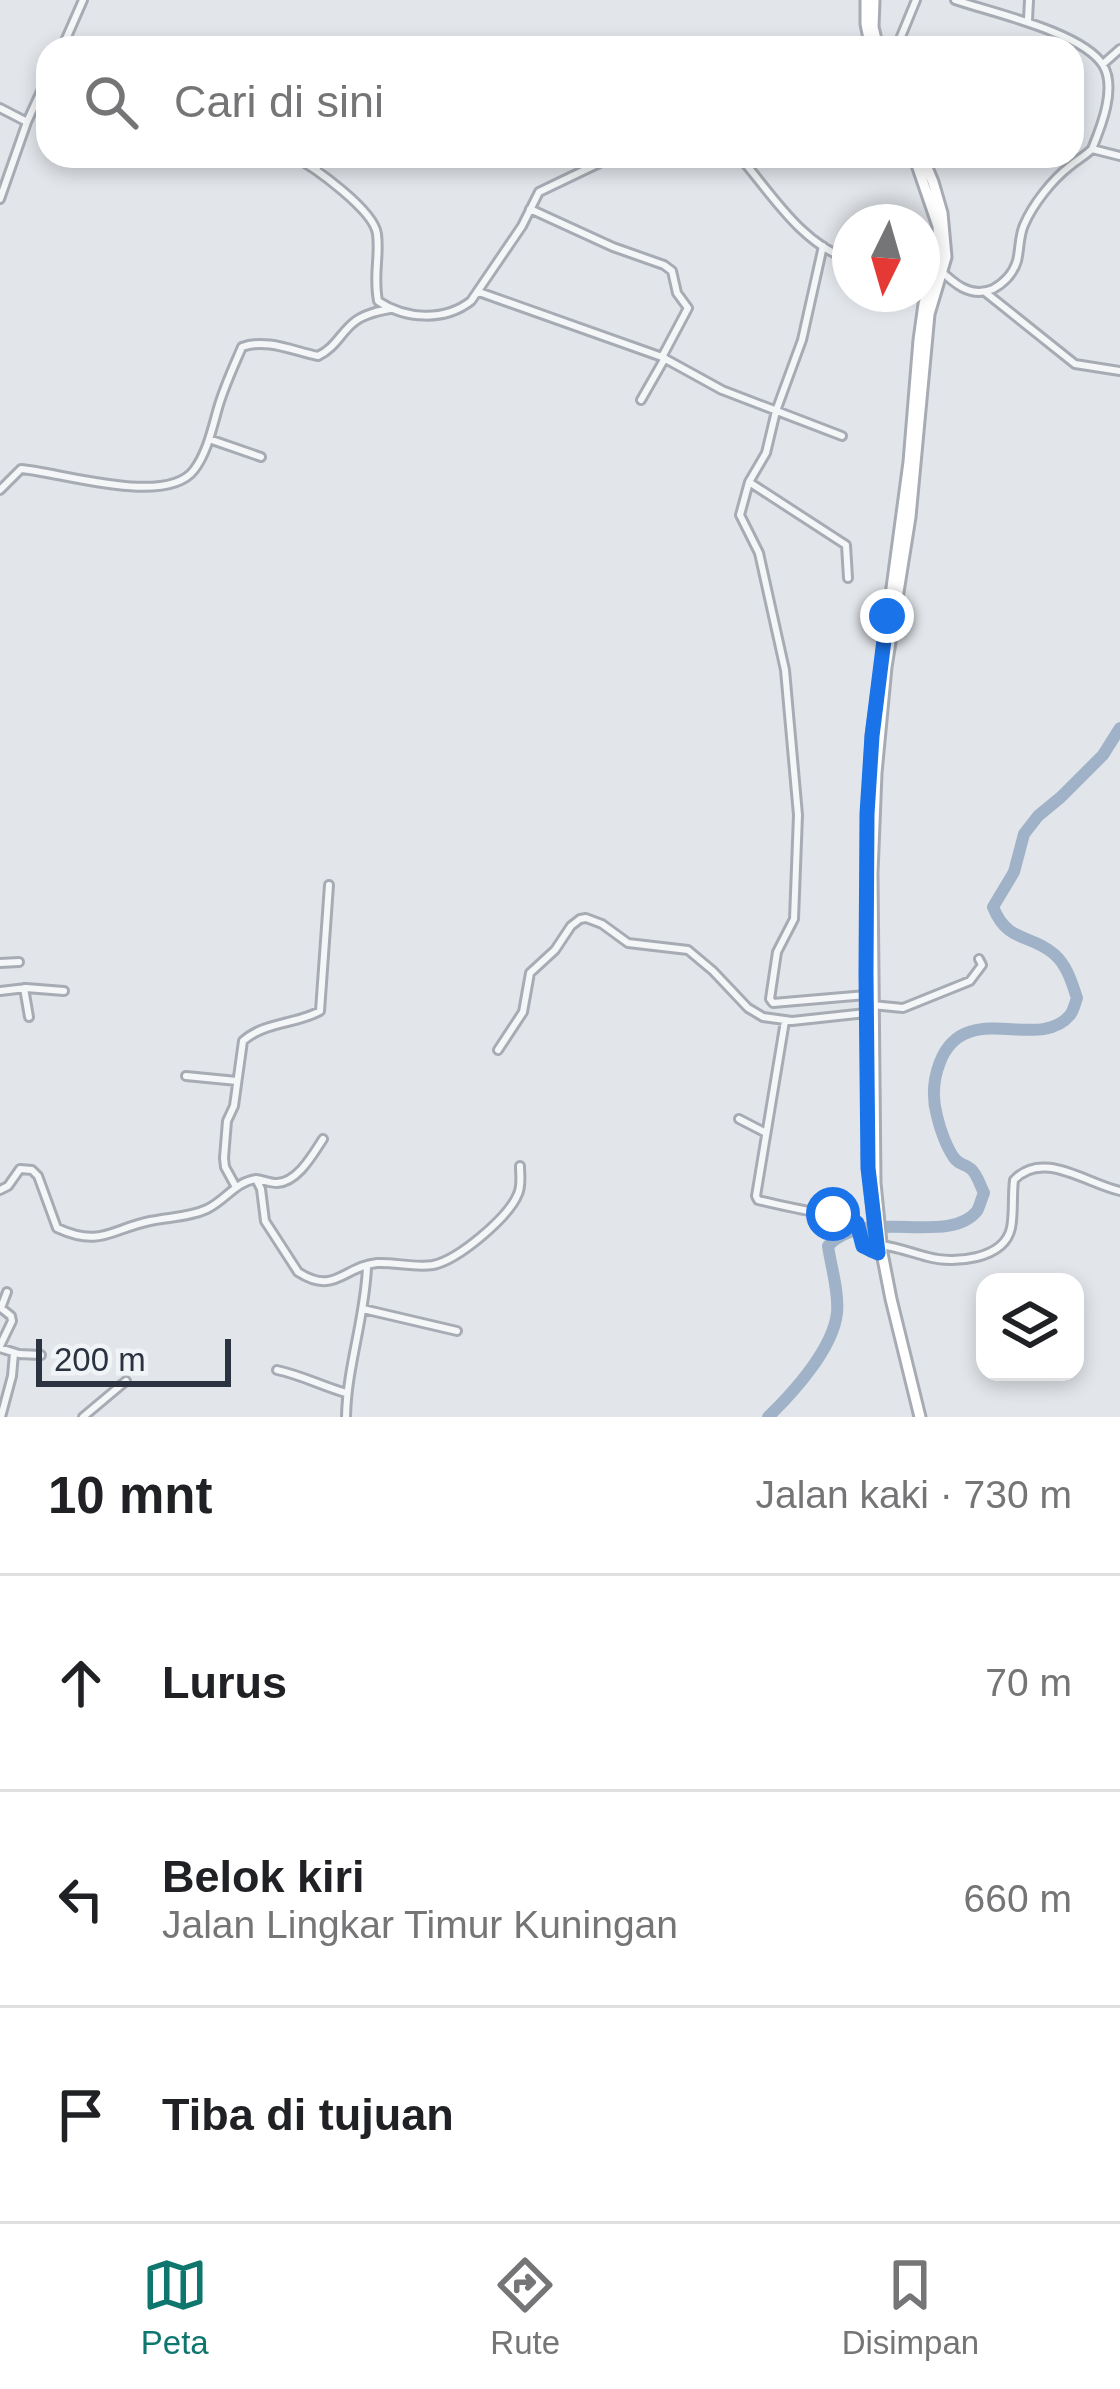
<!DOCTYPE html>
<html lang="id">
<meta charset="utf-8">
<style>
:root{--surface:#fff;--page:#f2f2f2;--text:#202124;--muted:#757577;--line:#e0e0e0;--accent:#0f766e}
body{margin:0;font-family:Helvetica,sans-serif;background:var(--page);color:var(--text)}
.controls{position:absolute;right:36px;bottom:36px;display:grid;overflow:hidden;border-radius:24px;box-shadow:0 6px 18px #0003}
.controls button{width:108px;height:108px;display:grid;place-items:center;padding:0;border:0;border-bottom:3px solid var(--line);background:var(--surface);color:var(--text);font:60px sans-serif}
.compass{position:absolute;left:832px;top:204px;width:108px;height:108px;border-radius:50%;background:var(--surface);box-shadow:0 6px 18px #0003;rotate:185deg}
.scale{position:absolute;left:36px;bottom:30px;width:195px;box-sizing:border-box;padding-left:12px;border:6px solid #2b3341;border-top:0;font-size:33px;line-height:42px;white-space:nowrap;color:#2b3341;-webkit-text-stroke:9px #f1f4f7;paint-order:stroke}
.stop{position:absolute;width:36px;height:36px;margin:-27px;border:9px solid #1a73e8;border-radius:50%;background:#fff}
.stop.end{background:#1a73e8;border-color:#fff;box-shadow:0 3px 12px #0008}
.list{margin:0;padding:0;list-style:none}
h2{display:flex;justify-content:space-between;align-items:center;height:156px;margin:0;padding:0 48px;font-size:51px}
h2 small{font-size:39px;font-weight:400;color:var(--muted)}
.list li{display:grid;grid-template-columns:78px 1fr auto;gap:36px;align-items:center;box-sizing:border-box;height:216px;padding:0 48px;border-top:3px solid var(--line)}
.list b{display:block;font-size:45px;white-space:nowrap}
.list p{margin:0;font-size:39px;white-space:nowrap;color:var(--muted)}
.list em{font-size:39px;font-style:normal;color:var(--muted)}
.icon{flex:none;width:66px;height:66px;fill:none;stroke:currentColor;stroke-width:2;stroke-linecap:round;stroke-linejoin:round}
.map{position:relative;flex:none;width:1120px;height:1417px;overflow:hidden}
.search{position:absolute;background:var(--surface);box-shadow:0 6px 18px #0003;left:36px;right:36px;top:36px;height:132px;display:flex;align-items:center;gap:30px;box-sizing:border-box;padding:0 42px;border-radius:36px;color:var(--muted);font-size:45px}
.sheet{height:804px;background:var(--surface)}
nav{display:flex;justify-content:space-around;align-items:center;box-sizing:border-box;height:168px;border-top:3px solid var(--line);background:var(--surface);font-size:33px;color:var(--muted)}
nav a{display:grid;justify-items:center;gap:6px}
nav .on{color:var(--accent)}
.map>svg:first-child{display:block}
.lines{fill:none;stroke-linecap:round;stroke-linejoin:round}
.river{stroke:#9fb2c8;stroke-width:12}
.minor-casing{stroke:#a7acb4;stroke-width:12}
.secondary-casing{stroke:#a7acb4;stroke-width:15}
.minor{stroke:#f4f6f8;stroke-width:6}
.secondary{stroke:#fff;stroke-width:9}
.route{stroke:#1a73e8;stroke-width:15}
</style>
<div class="map">
<svg width="1120" height="1417" viewBox="0 0 1120 1417">
<rect width="100%" height="100%" fill="#e2e5ea"/>
<g class="lines">
<path class="river" d="M768,1417C793,1393 833,1349 837,1313C839,1291 831,1267 828,1246C864,1206 948,1247 977,1211C979,1208 982,1197 984,1193C980,1185 977,1174 971,1169C964,1163 961,1166 955,1159C947,1149 940,1129 937,1116C932,1098 933,1080 940,1062C965,998 1039,1053 1070,1015C1074,1010 1075,1003 1077,998C1072,983 1067,965 1054,954C1030,933 1008,944 993,907L1014,872L1024,834L1038,816L1061,797L1103,755L1120,728"/>
<g class="minor-casing">
<path id="minor" d="M955,0C993,13 1082,32 1103,65C1117,88 1101,127 1092,149
M1028,20L1029,0
M900,39L916,0
M62,48L83,0
M1103,64L1120,49
M0,108L27,122
M293,156C314,167 374,210 377,234C380,257 373,274 378,301C405,319 444,322 471,301L522,226L539,192L614,156
M739,156C771,193 801,244 850,260
M316,170L322,156
M0,199L27,122L48,76
M530,209L613,247L664,265L672,271L677,293L688,308L662,357
M823,246L802,340L776,411L766,453L749,482L846,545L848,578
M922,254C943,270 963,302 993,289C1004,283 1013,274 1017,261C1020,249 1019,236 1024,225C1033,204 1052,180 1070,166C1077,160 1085,156 1092,149L1120,156
M479,292L662,357L722,390L842,436
M985,292L1075,364L1120,371
M641,400L665,358
M209,439L261,457
M749,482L740,515L759,553L785,670L798,815L794,919L777,952L770,999L773,1003L866,995
M0,490L21,469C60,472 166,507 194,470C207,453 212,429 218,408C224,387 233,368 242,347C267,338 293,351 318,356C335,348 340,334 353,323C363,314 378,311 390,309
M0,963L19,962
M24,988L29,1017
M0,991L26,988L64,991
M872,1005L903,1008L970,981L982,965L979,959
M785,1021L756,1196L758,1200C775,1204 792,1208 809,1211C827,1215 842,1212 857,1223L863,1246L871,1252L882,1253
M498,1050L523,1012L530,973L555,950L571,926L580,919L586,918L602,924L628,943L688,950L713,971L748,1008L763,1017L792,1021L866,1013
M186,1076L237,1081
M739,1119L766,1133
M256,1179C264,1180 270,1183 277,1183C298,1182 313,1154 323,1139
M236,1187L225,1167L224,1158L227,1121L234,1106L243,1041C264,1022 297,1024 320,1011L329,885
M0,1190L8,1186L20,1169L32,1170L38,1176L57,1228C101,1248 111,1229 150,1221C170,1217 190,1217 207,1209C226,1200 235,1182 256,1179L261,1189L265,1221L298,1272C335,1296 344,1266 377,1263C395,1262 414,1268 433,1265C458,1260 508,1218 518,1194C522,1185 520,1175 520,1166
M881,1245C897,1247 912,1253 928,1257C953,1264 1004,1260 1011,1228C1014,1213 1012,1196 1014,1180C1043,1149 1087,1184 1120,1191
M363,1309L457,1331
M0,1346L12,1321L11,1316L1,1308L7,1292
M0,1348L19,1354L41,1355
M277,1370C301,1375 322,1386 346,1393
M1,1417L12,1376L14,1353
M83,1417L126,1381
M346,1417C347,1366 365,1318 367,1267"/>
</g>
<g class="secondary-casing">
<path id="secondary" d="M866,0V24L871,48
M874,0L873,27L878,48
M868,843L872,736L909,462L919,340L924,304L939,250L938,226L914,156
M867,1029V902
M868,1154L875,1232
M920,1417L891,1299L882,1253L875,1183L872,873L876,773L886,667L910,517L929,314L946,257L942,213L933,182L922,156"/>
</g>
<use href="#minor" class="minor"/>
<use href="#secondary" class="secondary"/>
</g>
<g class="lines">
<path class="route" d="M833,1214H842L857,1223L863,1246L878,1253L868,1168L866,973L867,814L872,736L887,616"/>
</g>
</svg>
<div class="controls">
<button><svg class="icon" aria-label="layers" viewBox="0 0 24 24"><path d="M12 4l9 5-9 5-9-5zM3 14l9 5 9-5"/></svg></button>
</div>
<svg class="compass" viewBox="-18 -18 36 36"><path d="M0-13l5 13h-10z" fill="#e53935"/><path d="M0 13l5-13h-10z" fill="#757577"/></svg>
<div class="scale">200 m</div>
<div class="stop" style="left:833px;top:1214px"></div>
<div class="stop end" style="left:887px;top:616px"></div>
<div class="search"><svg class="icon" aria-label="search" viewBox="0 0 24 24"><circle cx="10" cy="10" r="6"/><path d="M15 15l6 6"/></svg>Cari di sini</div>
</div>
<section class="sheet">
<h2>10 mnt<small>Jalan kaki · 730 m</small></h2>
<ul class="list">
<li><svg class="icon" aria-label="ahead" viewBox="0 0 24 24"><path d="M12 20V5M6 11l6-6 6 6"/></svg><div><b>Lurus</b></div><em>70 m</em></li>
<li><svg class="icon" aria-label="left" viewBox="0 0 24 24"><path d="M17 20v-9H6M10 6l-5 5 5 5"/></svg><div><b>Belok kiri</b><p>Jalan Lingkar Timur Kuningan</p></div><em>660 m</em></li>
<li><svg class="icon" aria-label="arrive" viewBox="0 0 24 24"><path d="M6 21V4h12l-3 4 3 4H6"/></svg><div><b>Tiba di tujuan</b></div></li>
</ul>
</section>
<nav>
<a class="on"><svg class="icon" aria-label="map" viewBox="0 0 24 24"><path d="M3 6l6-2 6 2 6-2v14l-6 2-6-2-6 2zM9 4v14M15 6v14"/></svg>Peta</a>
<a><svg class="icon" aria-label="directions" viewBox="0 0 24 24"><path d="M12 3l9 9-9 9-9-9zM9 14v-3h6M13 9l2 2-2 2"/></svg>Rute</a>
<a><svg class="icon" aria-label="saved" viewBox="0 0 24 24"><path d="M7 4h10v16l-5-4-5 4z"/></svg>Disimpan</a>
</nav>
